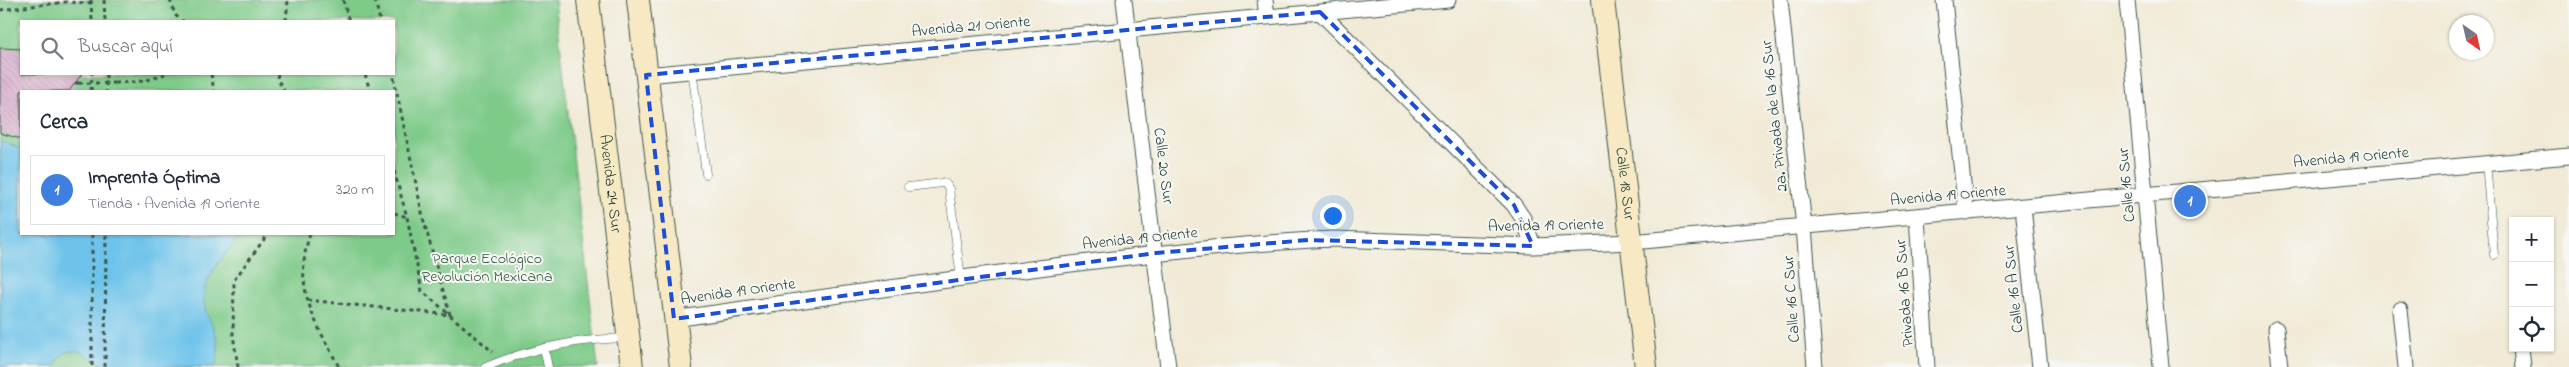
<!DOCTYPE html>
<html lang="es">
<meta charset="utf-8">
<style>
:root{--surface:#fff;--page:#f2f2f3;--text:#1f2937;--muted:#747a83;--line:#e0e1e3;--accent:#c8321e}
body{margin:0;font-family:"Indie Flower",sans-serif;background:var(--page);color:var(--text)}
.controls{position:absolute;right:15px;bottom:15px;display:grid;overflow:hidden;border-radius:0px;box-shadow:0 1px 4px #0004}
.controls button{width:45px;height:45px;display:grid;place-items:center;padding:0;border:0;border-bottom:1px solid var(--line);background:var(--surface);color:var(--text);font:25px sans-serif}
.compass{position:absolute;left:2449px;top:15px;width:45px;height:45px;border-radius:50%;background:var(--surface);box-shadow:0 1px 4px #0004;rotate:146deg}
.you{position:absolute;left:1332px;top:215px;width:18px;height:18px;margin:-12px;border:4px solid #fff;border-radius:50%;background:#1a73e8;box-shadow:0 0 0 8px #1a73e833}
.badge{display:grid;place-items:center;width:32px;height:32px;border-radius:50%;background:var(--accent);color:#fff;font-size:16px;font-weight:700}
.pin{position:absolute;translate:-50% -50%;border:2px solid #fff;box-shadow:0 1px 5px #0006}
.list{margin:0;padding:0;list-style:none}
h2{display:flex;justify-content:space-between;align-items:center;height:65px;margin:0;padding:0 20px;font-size:21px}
h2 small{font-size:16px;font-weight:400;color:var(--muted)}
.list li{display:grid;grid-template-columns:32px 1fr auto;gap:15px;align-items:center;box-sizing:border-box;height:70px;margin:0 10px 10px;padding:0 10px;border:1px solid var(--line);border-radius:0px}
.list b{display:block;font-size:19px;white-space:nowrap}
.list p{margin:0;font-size:16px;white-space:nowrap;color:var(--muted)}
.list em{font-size:16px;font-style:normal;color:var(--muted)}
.icon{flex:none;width:28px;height:28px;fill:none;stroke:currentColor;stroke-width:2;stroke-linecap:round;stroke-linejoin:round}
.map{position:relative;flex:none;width:2569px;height:367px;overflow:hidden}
.search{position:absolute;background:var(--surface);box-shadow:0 1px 4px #0004;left:20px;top:20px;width:375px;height:55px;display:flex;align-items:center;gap:12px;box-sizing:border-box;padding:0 18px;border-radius:0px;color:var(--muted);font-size:19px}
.panel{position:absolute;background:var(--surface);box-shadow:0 1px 4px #0004;left:20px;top:90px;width:375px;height:145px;border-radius:0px}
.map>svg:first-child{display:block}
.park{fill:#7eca89;stroke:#4e845e;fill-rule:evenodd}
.water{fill:#6dc3ea;stroke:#46808f}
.building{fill:url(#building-back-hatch)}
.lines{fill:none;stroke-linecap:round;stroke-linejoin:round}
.lane-casing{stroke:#3e574c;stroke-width:9}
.street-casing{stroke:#3e574c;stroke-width:17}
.secondary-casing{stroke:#3e574c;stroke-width:24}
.path{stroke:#3e574c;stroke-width:3;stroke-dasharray:4 4;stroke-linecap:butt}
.lane{stroke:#fff;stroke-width:8}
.street{stroke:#fff;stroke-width:15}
.secondary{stroke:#f7e9c3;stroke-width:22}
.path-bridge{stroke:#3e574c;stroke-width:3;stroke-dasharray:4 4;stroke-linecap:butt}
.marked{fill:none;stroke:#1d4ed8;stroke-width:4;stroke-dasharray:10 6;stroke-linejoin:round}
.labels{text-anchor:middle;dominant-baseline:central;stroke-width:4;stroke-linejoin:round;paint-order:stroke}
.street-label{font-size:16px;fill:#1f3d34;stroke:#f6f6f2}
.park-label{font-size:16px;fill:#376049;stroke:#f6f6f2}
</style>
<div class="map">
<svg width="2569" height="367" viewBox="0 0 2569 367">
<defs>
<pattern id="building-back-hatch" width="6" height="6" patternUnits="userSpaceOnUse" patternTransform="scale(1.25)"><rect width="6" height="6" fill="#d9aacc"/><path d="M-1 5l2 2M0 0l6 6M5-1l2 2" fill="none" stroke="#af8ca6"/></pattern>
</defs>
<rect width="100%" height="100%" fill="#f6f6f2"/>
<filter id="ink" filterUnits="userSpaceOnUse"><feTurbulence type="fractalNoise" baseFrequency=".02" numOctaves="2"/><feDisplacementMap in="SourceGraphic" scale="10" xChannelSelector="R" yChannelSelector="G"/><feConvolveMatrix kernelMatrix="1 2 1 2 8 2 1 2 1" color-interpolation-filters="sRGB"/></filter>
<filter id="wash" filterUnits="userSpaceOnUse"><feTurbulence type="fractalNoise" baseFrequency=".0096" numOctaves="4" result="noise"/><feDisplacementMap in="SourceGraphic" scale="20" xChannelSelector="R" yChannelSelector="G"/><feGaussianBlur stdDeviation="1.12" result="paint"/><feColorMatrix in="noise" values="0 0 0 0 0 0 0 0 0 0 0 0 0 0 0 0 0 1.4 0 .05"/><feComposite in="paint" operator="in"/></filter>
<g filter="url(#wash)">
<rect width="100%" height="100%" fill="#f1ead6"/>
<path class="park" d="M0,0H555L598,367H0ZM21,21H394V74H21ZM21,91H394V234H21Z"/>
<path class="water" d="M0,140L21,149V234H241C229,250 210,269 205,289C198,318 227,329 215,367H107L80,351H69L60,356L55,367H0Z"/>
<g id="blocks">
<path class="building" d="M0,48L21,49V74H82L69,91H21V139L0,133Z"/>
</g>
</g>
<g filter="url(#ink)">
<use href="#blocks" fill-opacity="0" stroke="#3e574c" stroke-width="1"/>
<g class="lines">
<g class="lane-casing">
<path id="lane" d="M692,70L706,174
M2486,163L2494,255
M908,187L942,183L946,184L949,189L961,278
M544,348L548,367
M486,367C531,348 578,339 627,338"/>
</g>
<g class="street-casing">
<path id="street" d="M1124,0L1168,367
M1265,0L1267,17
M1780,0L1804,227L1815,367
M1944,0L1966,212
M2127,0L2161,367
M1320,12L1514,205L1524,220L1533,246
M646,75L1448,0
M2023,207L2040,367
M1917,217L1927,367
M2400,310L2406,367
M674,319C804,300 933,281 1063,265C1153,254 1243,243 1334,239L1533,246L1632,242L2569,156
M2276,329L2280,367
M2521,348L2523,367"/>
</g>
<g class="secondary-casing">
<g id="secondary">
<path id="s1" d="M588,0L632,367"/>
<path d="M638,0L681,367"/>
<path id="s2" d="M1603,0L1646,367"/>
</g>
</g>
<path class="path" d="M91,0L92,21
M104,0L105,21
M170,0L175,15L183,21
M343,0L349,21
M375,0L380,21
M0,10L65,2L92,3
M286,21L288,0
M106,74V91
M211,74L214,91
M278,74L277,78L284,91
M365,74L370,91
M75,83H79
M115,83L144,81L165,74
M91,91L92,74
M394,171L407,217L422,291L493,352
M394,213L407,217
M92,234V367
M310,234C292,287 315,321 339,367
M307,300L450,315L424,222L393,74
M105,367L106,234
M238,367L233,335L234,280L268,234"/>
<use href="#lane" class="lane"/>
<use href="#street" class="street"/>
<use href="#secondary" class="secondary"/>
<path class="path-bridge" d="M79,83H115"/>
</g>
</g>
<path class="marked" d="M1320,12L1514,205L1533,246L1308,240L1156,253L674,319L646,75Z"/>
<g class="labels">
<g class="street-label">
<text transform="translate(971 27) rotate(-5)">Avenida 21 Oriente</text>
<text transform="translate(1775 116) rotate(-96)">2a. Privada de la 16 Sur</text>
<text transform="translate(2351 158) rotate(-5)">Avenida 19 Oriente</text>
<text transform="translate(1163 166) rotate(83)">Calle 20 Sur</text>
<text stroke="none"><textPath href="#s1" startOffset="185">Avenida 24 Sur</textPath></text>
<text stroke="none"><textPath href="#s2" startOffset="185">Calle 18 Sur</textPath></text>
<text transform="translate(2127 185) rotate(-95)">Calle 16 Sur</text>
<text transform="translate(1948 196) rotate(-5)">Avenida 19 Oriente</text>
<text transform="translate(1546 226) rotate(-1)">Avenida 19 Oriente</text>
<text transform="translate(1140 239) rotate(-6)">Avenida 19 Oriente</text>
<text transform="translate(2014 289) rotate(-96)">Calle 16 A Sur</text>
<text transform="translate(738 292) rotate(-8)">Avenida 19 Oriente</text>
<text transform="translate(1905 293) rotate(-94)">Privada 16 B Sur</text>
<text transform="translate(1792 299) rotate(-94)">Calle 16 C Sur</text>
</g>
<g class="park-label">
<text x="487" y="259">Parque Ecológico<tspan x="487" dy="18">Revolución Mexicana</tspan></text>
</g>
</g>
</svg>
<div class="controls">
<button>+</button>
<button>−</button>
<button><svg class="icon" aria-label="locate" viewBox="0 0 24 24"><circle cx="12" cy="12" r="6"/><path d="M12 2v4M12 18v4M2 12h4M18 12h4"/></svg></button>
</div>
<svg class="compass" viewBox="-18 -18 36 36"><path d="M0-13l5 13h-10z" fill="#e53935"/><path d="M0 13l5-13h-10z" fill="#747a83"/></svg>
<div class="you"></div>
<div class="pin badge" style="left:2190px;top:201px;background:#3f7fe0">1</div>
<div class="search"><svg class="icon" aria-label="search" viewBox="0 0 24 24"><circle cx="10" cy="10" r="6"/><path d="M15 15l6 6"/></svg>Buscar aquí</div>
<section class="panel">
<h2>Cerca<small></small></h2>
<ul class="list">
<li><span class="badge" style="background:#3f7fe0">1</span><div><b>Imprenta Óptima</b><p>Tienda · Avenida 19 Oriente</p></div><em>320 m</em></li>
</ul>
</section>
</div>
